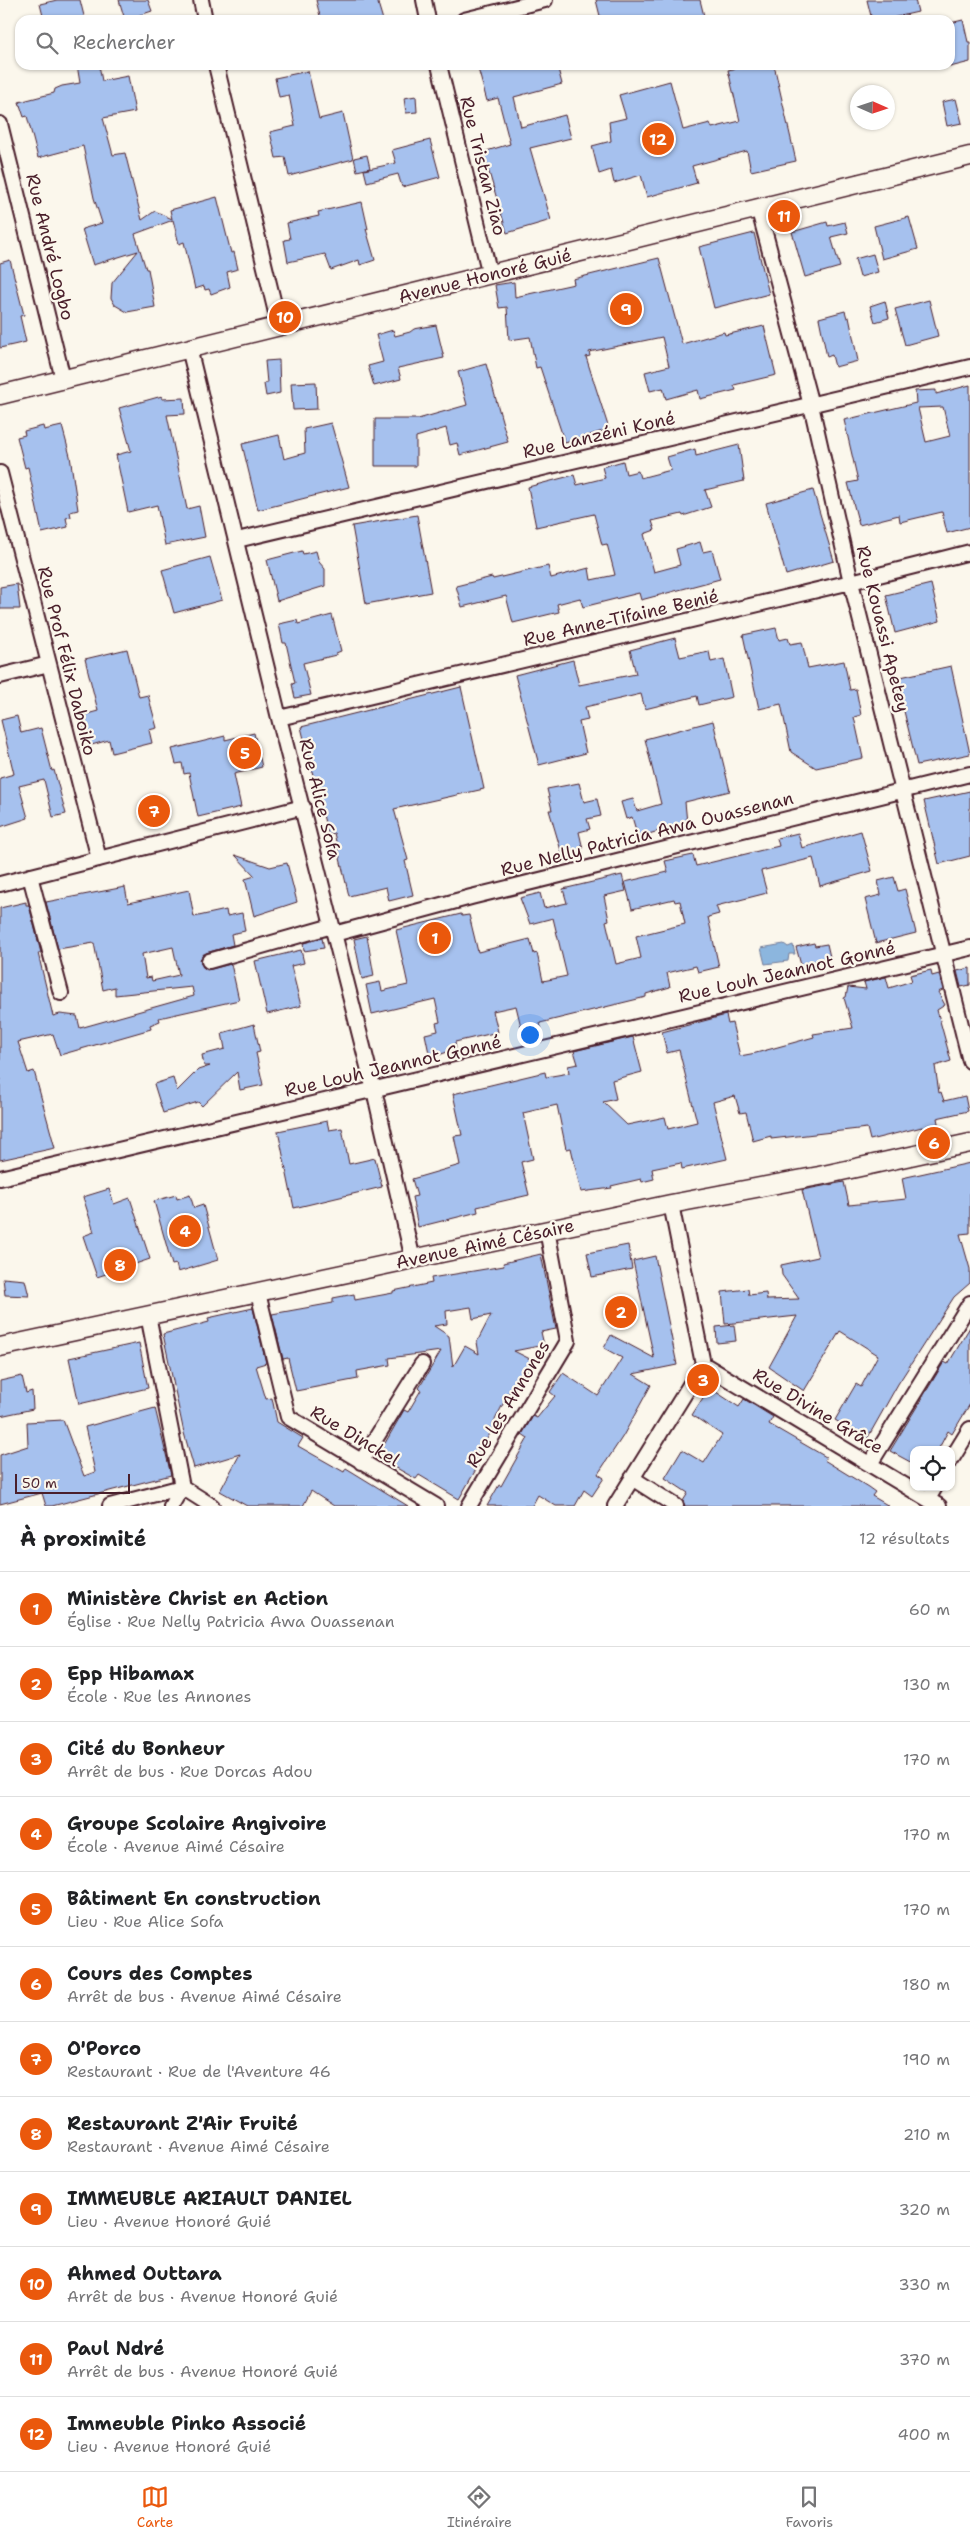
<!DOCTYPE html>
<html lang="fr">
<meta charset="utf-8">
<style>
:root{--surface:#fff;--page:#f6f6f6;--text:#202124;--muted:#757577;--line:#e0e0e0;--accent:#ea580c}
body{margin:0;font-family:"Shantell Sans",sans-serif;background:var(--page);color:var(--text)}
.controls{position:absolute;right:15px;bottom:15px;display:grid;overflow:hidden;border-radius:10px;box-shadow:0 1px 4px #0004}
.controls button{width:45px;height:45px;display:grid;place-items:center;padding:0;border:0;border-bottom:1px solid var(--line);background:var(--surface);color:var(--text);font:25px sans-serif}
.compass{position:absolute;left:850px;top:85px;width:45px;height:45px;border-radius:50%;background:var(--surface);box-shadow:0 1px 4px #0004;rotate:93deg}
.scale{position:absolute;left:15px;bottom:12px;width:115px;box-sizing:border-box;padding-left:5px;border:2px solid #4a1f2b;border-top:0;font-size:14px;line-height:18px;white-space:nowrap;color:#4a1f2b;-webkit-text-stroke:4px #fbf7ec;paint-order:stroke}
.you{position:absolute;left:529px;top:1034px;width:18px;height:18px;margin:-12px;border:4px solid #fff;border-radius:50%;background:#1a73e8;box-shadow:0 0 0 8px #1a73e833}
.badge{display:grid;place-items:center;width:32px;height:32px;border-radius:50%;background:var(--accent);color:#fff;font-size:16px;font-weight:700}
.pin{position:absolute;translate:-50% -50%;border:2px solid #fff;box-shadow:0 1px 5px #0006}
.list{margin:0;padding:0;list-style:none}
h2{display:flex;justify-content:space-between;align-items:center;height:65px;margin:0;padding:0 20px;font-size:21px}
h2 small{font-size:16px;font-weight:400;color:var(--muted)}
.list li{display:grid;grid-template-columns:32px 1fr auto;gap:15px;align-items:center;box-sizing:border-box;height:75px;padding:0 20px;border-top:1px solid var(--line)}
.list b{display:block;font-size:19px;white-space:nowrap}
.list p{margin:0;font-size:16px;white-space:nowrap;color:var(--muted)}
.list em{font-size:16px;font-style:normal;color:var(--muted)}
.icon{flex:none;width:28px;height:28px;fill:none;stroke:currentColor;stroke-width:2;stroke-linecap:round;stroke-linejoin:round}
.map{position:relative;flex:none;width:970px;height:1506px;overflow:hidden}
.search{position:absolute;background:var(--surface);box-shadow:0 1px 4px #0004;left:15px;right:15px;top:15px;height:55px;display:flex;align-items:center;gap:12px;box-sizing:border-box;padding:0 18px;border-radius:15px;color:var(--muted);font-size:19px}
.sheet{height:965px;background:var(--surface)}
nav{display:flex;justify-content:space-around;align-items:center;box-sizing:border-box;height:70px;border-top:1px solid var(--line);background:var(--surface);font-size:14px;color:var(--muted)}
nav a{display:grid;justify-items:center;gap:2px}
nav .on{color:var(--accent)}
.map>svg:first-child{display:block}
.water{fill:#8cb6de;stroke:#727a96}
.building{fill:#a6c1ee;stroke:#4a1f2b;fill-rule:evenodd}
.lines{fill:none;stroke-linecap:round;stroke-linejoin:round}
.minor-casing{stroke:#4a1f2b;stroke-width:18}
.tertiary-casing{stroke:#4a1f2b;stroke-width:21}
.minor{stroke:#fbf7ec;stroke-width:14}
.tertiary{stroke:#fbf7ec;stroke-width:18}
.labels{text-anchor:middle;dominant-baseline:central;stroke-width:4.5;stroke-linejoin:round;paint-order:stroke}
.street-label{font-size:18px;fill:#4a1f2b;stroke:#fbf7ec}
</style>
<div class="map">
<svg width="970" height="1506" viewBox="0 0 970 1506">
<rect width="100%" height="100%" fill="#fbf7ec"/>
<filter id="ink" filterUnits="userSpaceOnUse"><feTurbulence type="fractalNoise" baseFrequency=".02" numOctaves="2"/><feDisplacementMap in="SourceGraphic" scale="10" xChannelSelector="R" yChannelSelector="G"/><feConvolveMatrix kernelMatrix="1 2 1 2 8 2 1 2 1" color-interpolation-filters="sRGB"/></filter>
<g filter="url(#ink)">
<path class="water" d="M784,944L788,947L793,945L795,954H789L788,961L765,964L761,948Z"/>
<path class="building" d="M57,0H80L85,20H44L40,4Z
M119,0H148L152,11L125,20Z
M316,0H377L383,20H321Z
M596,0H700L705,20H601Z
M867,0H915L918,12L883,20H872Z
M963,20L968,42H970V62L950,67V23Z
M77,65H99L102,81L128,76L135,112L103,118L113,155L125,153L142,220L155,211L172,219L170,210L217,197L231,253L234,252L238,269L227,272L230,287L211,294L209,289L205,290L204,286L195,289L184,242L179,244L173,220L135,234L146,269H148L155,307L127,312L115,305L111,298L112,283L138,251L93,265L82,229L102,223L94,198L83,146L38,158L27,116L24,117L19,102L54,93L55,89L62,86L80,83Z
M477,65H557L562,84L514,97L521,127L565,115L571,138L530,148L551,220L507,233L483,152L510,144L498,98L487,101Z
M751,65H774L796,161L751,171L747,151L692,166L697,183L647,197L641,175L614,183L611,170L599,174L592,146L611,141L609,122L626,118L619,95L670,81L683,130L710,123L712,128L740,121L728,70Z
M308,71L319,119L343,113L353,159L289,176L285,157L276,158L270,132L295,126L289,95L279,97L275,78Z
M416,96L417,112L406,113L404,98Z
M956,99L962,123L947,126L942,102Z
M430,140L440,177L402,187L398,174L367,182L364,170L396,163L392,150Z
M367,155L370,168L357,171L354,158Z
M362,202L368,229H366L375,260L360,265L359,260L331,270L325,254L288,262L284,240L290,239L287,223L319,216L318,212Z
M909,217L918,249L882,259L874,226Z
M827,222L828,226L845,222L848,233L831,237L840,267L805,277L792,232Z
M754,233L769,294L714,308L699,247Z
M873,254L878,272L860,277L855,259Z
M659,258L682,344L724,332L725,335L764,326L776,375L734,385L736,390L700,399L698,390L666,399L663,388L650,391L645,372L669,366L662,337L589,352L590,356L586,357L609,429L565,443L540,367L536,368L530,337L509,340L507,307L499,308L495,285L514,282L515,297L574,284L573,279Z
M10,260L24,315L20,316L26,342L0,348V263Z
M929,300L938,336L905,345L895,309Z
M885,301L889,318L875,322L870,306Z
M845,311L847,318L849,317L858,361L835,367L832,355L827,357L819,318Z
M436,325L444,358L398,368L401,379L374,386L368,366L383,362L376,335L393,330L395,336L410,332L414,329Z
M279,360L280,393L266,396L264,384L267,383L265,361Z
M486,364L508,442L460,455L457,443L450,445L446,428L416,437V466H375V419H418L467,405L458,372Z
M316,382L317,409L293,410L291,383Z
M970,385V527L947,533L942,512L900,522L899,515L859,525L848,483L858,481L844,420L916,403L915,391L936,390V394ZM943,407L950,436L926,442L918,408Z
M162,396V399L184,398L185,414L167,415L187,509L199,506L205,537L165,545L157,505L128,512L116,455L131,451L119,408Z
M331,423L349,487L258,510L242,444L279,435L284,459L305,453L304,429Z
M43,426L44,430L62,426L70,456L78,510L70,512L71,517L66,518L68,527L42,533L28,467L25,468L17,437L25,435L24,431Z
M739,445L744,481L705,490L711,507L683,516L682,514L652,521L655,530L644,534L654,572L680,565L676,549L700,542L703,552L712,550L720,579L641,600L639,593L583,607L580,598L557,604L559,612L513,623L506,596L462,607L456,586L492,577L493,579L548,566L551,578L589,568L591,580L615,575L607,544L602,545L594,514L536,527L528,487L574,475L577,485L605,478L602,467L623,461L626,474L638,471L640,478L671,470L667,457L695,449L696,456Z
M813,490L834,561L786,575L766,503Z
M417,515L431,592L366,604L352,526Z
M302,551L303,554L316,551L319,562L325,569V586L277,601L267,560Z
M210,557L222,600L174,613L162,570Z
M17,584L20,609H0V587Z
M931,584L940,621L895,633L886,595Z
M332,615L341,651L336,653V655L303,663L311,695L295,698L292,684L295,683L286,643H283L279,624L297,620L298,624Z
M776,628L779,640L788,638L790,644L802,642L808,668L844,661L850,690L856,689L861,715L854,717L863,758L816,768L791,752L781,704L759,709L743,635Z
M675,638L680,657L709,651L711,662L724,659L732,697L699,705L697,696L645,709L641,694L585,707L588,720L579,722L586,753L539,765L515,675L573,660L579,685L636,674L630,650Z
M127,649L139,697L148,695L157,728L149,730L152,743L112,753L109,740L88,746L80,716L98,711L85,659Z
M951,666L970,754L917,765L896,678Z
M461,687L484,789L394,809L408,860L405,861L413,895L389,901L386,887L349,896L334,833L328,835L301,727Z
M17,716L21,733L41,728L52,771L54,770L66,814L53,817L44,780L19,786L28,818L0,827V778L14,774L1,720Z
M713,721L730,791L685,802L687,823L638,837L632,817L626,819L621,802L633,799L637,811L661,804L645,739Z
M254,733L262,767L234,774L241,807L198,817L189,773L184,774L182,763L176,764L172,749L225,736V740Z
M579,783L584,802L597,799L601,816L587,819L590,829L579,832L583,849L562,854L549,810H552L547,789Z
M970,791V856L939,864L924,801Z
M861,831L872,871L820,886L813,858L761,871L767,893L716,906L719,914L708,917L719,967L698,972L696,966L667,973L670,987L646,994V997L540,1023L542,1030L523,1035L516,1006L493,1011L498,1032L455,1042L456,1049L430,1058L425,1034L438,1031L436,1023L440,1022L435,999L372,1014L366,985L380,982L382,991L408,985L396,930L461,914L462,916L469,915L478,952L530,939L534,954L537,953L543,981L567,976L553,918L530,924L520,898L540,893L544,908L567,903L563,889L622,875L626,891L604,896L609,920L606,921L616,964L641,958L636,936L685,924L680,901L675,902L674,899L632,909L625,882L668,872L665,861L693,855L696,866L779,846L777,838L798,833L802,848Z
M235,855L270,867L287,863L297,902L254,916L245,879L255,876Z
M894,877L898,891L905,889L916,933L876,943L865,899L881,895L878,881Z
M125,887L128,903L189,890L194,917L226,910L227,916L242,913L245,931L231,934L233,945L206,953L200,959L203,967L207,970L231,964L239,1000L159,1018L160,1021L150,1025L151,1029L60,1055L53,1034L18,1042L28,1073L34,1071L55,1148L0,1160V908L26,902V905H29L41,953H38L53,1016L60,1014L77,1016L80,1028L194,996L192,987L115,995V987L103,990L94,943L58,949L46,902ZM173,947L179,975L152,981L151,977L146,978L142,954Z
M367,936L374,976L362,979L354,939Z
M322,938L324,948L304,951L303,943Z
M814,943L815,946L827,944L830,957L801,965L796,947Z
M301,950L304,963L291,966L301,1006L267,1014L255,961Z
M970,968V985L961,987L957,971Z
M931,970L932,976L939,974L943,990L938,992L945,1005L937,1010L951,1061L935,1066L939,1093L941,1092L944,1101L965,1096L968,1111L937,1118L939,1128L923,1132L922,1127L870,1140L867,1128L771,1139V1136L753,1141L746,1112L740,1113L735,1096L713,1102L727,1159L682,1169L681,1163L652,1169L654,1179L642,1182L641,1179L611,1186L612,1188L581,1192L571,1148L566,1149L557,1105L523,1113L533,1159L521,1162L529,1195L477,1207L478,1212L418,1227L412,1197L417,1196L412,1179L460,1165L454,1136L462,1135L453,1094L545,1072L546,1077L569,1073L568,1066L578,1064L574,1051L633,1037L642,1072L612,1080L616,1099L603,1102L627,1125L665,1117L668,1129L697,1122L679,1050L667,1053L662,1032L726,1015L728,1024L732,1023L740,1056L756,1053L814,1037L813,1034L853,1028L844,998L846,997L848,987L866,989L864,982L886,977L889,988L912,981L910,975Z
M254,1024L260,1052L256,1053L263,1085L240,1090L237,1072L202,1106L198,1102L163,1113L154,1084L173,1078L177,1091L198,1070L210,1066H204L202,1055L225,1049L222,1033Z
M327,1121L329,1130L342,1128L349,1164L375,1158L382,1187L294,1208L278,1131Z
M970,1163V1233L960,1234L970,1269V1283L954,1297L898,1384L867,1439L835,1420L856,1384L861,1387L878,1355L840,1331L804,1391L769,1367L797,1316L725,1324L722,1292L748,1289L749,1295L766,1293L767,1300L799,1299L782,1275L781,1265L818,1257L802,1190L844,1182L849,1205L906,1199L902,1178Z
M109,1189L114,1204L130,1198L150,1259L97,1277L83,1236L94,1232L83,1197Z
M176,1195L177,1199L190,1195L194,1208L203,1205L218,1260L178,1272L176,1264L172,1265L154,1201Z
M628,1245L632,1269L592,1277L587,1253Z
M541,1254L556,1329L541,1332L544,1345L514,1351L534,1361L514,1394L509,1392L493,1424L495,1425L473,1463L478,1466L459,1499L419,1475L416,1479L377,1457L404,1410L408,1412L421,1390L419,1388L441,1351L389,1358L390,1365L357,1371L358,1379L296,1391L288,1358L283,1359L272,1314L333,1303V1298L354,1294L355,1300L393,1293V1291L432,1283L431,1278L504,1266L503,1263ZM471,1307L473,1319L491,1315L477,1342L479,1354L465,1346L453,1367L449,1336L434,1326L447,1324L446,1311Z
M655,1256L677,1365L633,1374L651,1385L623,1436L598,1474L604,1478L592,1496L584,1490L575,1506H556L538,1495L532,1506H487L499,1485L501,1486L528,1438L522,1434L533,1416L537,1418L555,1396L550,1392L563,1373L598,1396L622,1358L604,1348L611,1335L654,1358L633,1261Z
M3,1278L25,1280L29,1296L5,1295Z
M253,1308L266,1363L256,1366L266,1399L272,1398L277,1422L303,1438L298,1446L344,1472L346,1468L408,1506H334L311,1491L303,1506H247L220,1491L240,1454L194,1468L184,1433L163,1334L209,1322L208,1318Z
M734,1325L736,1341L717,1343L716,1327Z
M970,1327V1404L952,1434L948,1431L938,1450H914V1464L890,1451L944,1362L948,1364Z
M139,1343L148,1388L79,1404L69,1358Z
M22,1376L26,1393L32,1391L33,1409L0,1416V1381Z
M713,1390L739,1407L744,1399L773,1417L769,1424L826,1457L824,1460L868,1487L875,1492L872,1496L889,1506H685L683,1501L688,1493L665,1478L682,1450L704,1463L722,1435L692,1415L706,1393Z
M155,1408L171,1475L52,1506H46L42,1493L0,1504V1455L28,1446L27,1422L63,1420L84,1476L95,1472L85,1427Z"/>
<g class="lines">
<g class="minor-casing">
<path id="minor" d="M201,0L205,20
M424,0L428,20
M464,20L545,0
M216,65L279,325
M439,65L490,275
M0,124L63,379
M758,207L811,405L851,582L970,1061
M189,348L279,718L374,1090L413,1260
M0,473L99,859
M237,540L970,367
M0,676L49,664
M279,718L851,582L970,552
M30,876L61,993
M0,884L303,807
M334,934L471,897L970,774
M209,961L332,926
M0,1178L970,948
M258,1293L288,1417L436,1506
M148,1315L182,1487L171,1506
M703,1364L939,1506
M951,1460L970,1429
M361,1462L422,1364
M870,1464L970,1303
M632,1478L676,1506
M928,1499L935,1487
M110,1506L182,1487L212,1506
M469,1506L568,1341L547,1230
M615,1506L703,1364L671,1204"/>
</g>
<g class="tertiary-casing">
<path id="tertiary" d="M0,395L970,156
M0,1347L671,1204L819,1176L970,1143"/>
</g>
<use href="#minor" class="minor"/>
<use href="#tertiary" class="tertiary"/>
</g>
</g>
<g class="labels">
<g class="street-label">
<text transform="translate(483 166) rotate(76)">Rue Tristan Ziao</text>
<text transform="translate(50 247) rotate(76)">Rue André Logbo</text>
<text transform="translate(485 276) rotate(-14)">Avenue Honoré Guié</text>
<text transform="translate(599 435) rotate(-13)">Rue Lanzéni Koné</text>
<text transform="translate(621 618) rotate(-13)">Rue Anne-Tifaine Benié</text>
<text transform="translate(883 629) rotate(76)">Rue Kouassi Apetey</text>
<text transform="translate(67 661) rotate(76)">Rue Prof Félix Daboiko</text>
<text transform="translate(320 799) rotate(76)">Rue Alice Sofa</text>
<text transform="translate(647 834) rotate(-14)">Rue Nelly Patricia Awa Ouassenan</text>
<text transform="translate(787 972) rotate(-13)">Rue Louh Jeannot Gonné</text>
<text transform="translate(393 1066) rotate(-13)">Rue Louh Jeannot Gonné</text>
<text transform="translate(485 1244) rotate(-12)">Avenue Aimé Césaire</text>
<text transform="translate(508 1404) rotate(-59)">Rue les Annones</text>
<text transform="translate(818 1411) rotate(31)">Rue Divine Grâce</text>
<text transform="translate(355 1436) rotate(31)">Rue Dinckel</text>
</g>
</g>
</svg>
<div class="controls">
<button><svg class="icon" aria-label="locate" viewBox="0 0 24 24"><circle cx="12" cy="12" r="6"/><path d="M12 2v4M12 18v4M2 12h4M18 12h4"/></svg></button>
</div>
<svg class="compass" viewBox="-18 -18 36 36"><path d="M0-13l5 13h-10z" fill="#e53935"/><path d="M0 13l5-13h-10z" fill="#757577"/></svg>
<div class="scale">50 m</div>
<div class="you"></div>
<div class="pin badge" style="left:435px;top:938px">1</div>
<div class="pin badge" style="left:621px;top:1312px">2</div>
<div class="pin badge" style="left:703px;top:1380px">3</div>
<div class="pin badge" style="left:185px;top:1231px">4</div>
<div class="pin badge" style="left:245px;top:753px">5</div>
<div class="pin badge" style="left:934px;top:1143px">6</div>
<div class="pin badge" style="left:154px;top:811px">7</div>
<div class="pin badge" style="left:120px;top:1265px">8</div>
<div class="pin badge" style="left:626px;top:309px">9</div>
<div class="pin badge" style="left:285px;top:317px">10</div>
<div class="pin badge" style="left:784px;top:216px">11</div>
<div class="pin badge" style="left:658px;top:139px">12</div>
<div class="search"><svg class="icon" aria-label="search" viewBox="0 0 24 24"><circle cx="10" cy="10" r="6"/><path d="M15 15l6 6"/></svg>Rechercher</div>
</div>
<section class="sheet">
<h2>À proximité<small>12 résultats</small></h2>
<ul class="list">
<li><span class="badge">1</span><div><b>Ministère Christ en Action</b><p>Église · Rue Nelly Patricia Awa Ouassenan</p></div><em>60 m</em></li>
<li><span class="badge">2</span><div><b>Epp Hibamax</b><p>École · Rue les Annones</p></div><em>130 m</em></li>
<li><span class="badge">3</span><div><b>Cité du Bonheur</b><p>Arrêt de bus · Rue Dorcas Adou</p></div><em>170 m</em></li>
<li><span class="badge">4</span><div><b>Groupe Scolaire Angivoire</b><p>École · Avenue Aimé Césaire</p></div><em>170 m</em></li>
<li><span class="badge">5</span><div><b>Bâtiment En construction</b><p>Lieu · Rue Alice Sofa</p></div><em>170 m</em></li>
<li><span class="badge">6</span><div><b>Cours des Comptes</b><p>Arrêt de bus · Avenue Aimé Césaire</p></div><em>180 m</em></li>
<li><span class="badge">7</span><div><b>O'Porco</b><p>Restaurant · Rue de l'Aventure 46</p></div><em>190 m</em></li>
<li><span class="badge">8</span><div><b>Restaurant Z'Air Fruité</b><p>Restaurant · Avenue Aimé Césaire</p></div><em>210 m</em></li>
<li><span class="badge">9</span><div><b>IMMEUBLE ARIAULT DANIEL</b><p>Lieu · Avenue Honoré Guié</p></div><em>320 m</em></li>
<li><span class="badge">10</span><div><b>Ahmed Outtara</b><p>Arrêt de bus · Avenue Honoré Guié</p></div><em>330 m</em></li>
<li><span class="badge">11</span><div><b>Paul Ndré</b><p>Arrêt de bus · Avenue Honoré Guié</p></div><em>370 m</em></li>
<li><span class="badge">12</span><div><b>Immeuble Pinko Associé</b><p>Lieu · Avenue Honoré Guié</p></div><em>400 m</em></li>
</ul>
</section>
<nav>
<a class="on"><svg class="icon" aria-label="map" viewBox="0 0 24 24"><path d="M3 6l6-2 6 2 6-2v14l-6 2-6-2-6 2zM9 4v14M15 6v14"/></svg>Carte</a>
<a><svg class="icon" aria-label="directions" viewBox="0 0 24 24"><path d="M12 3l9 9-9 9-9-9zM9 14v-3h6M13 9l2 2-2 2"/></svg>Itinéraire</a>
<a><svg class="icon" aria-label="saved" viewBox="0 0 24 24"><path d="M7 4h10v16l-5-4-5 4z"/></svg>Favoris</a>
</nav>
